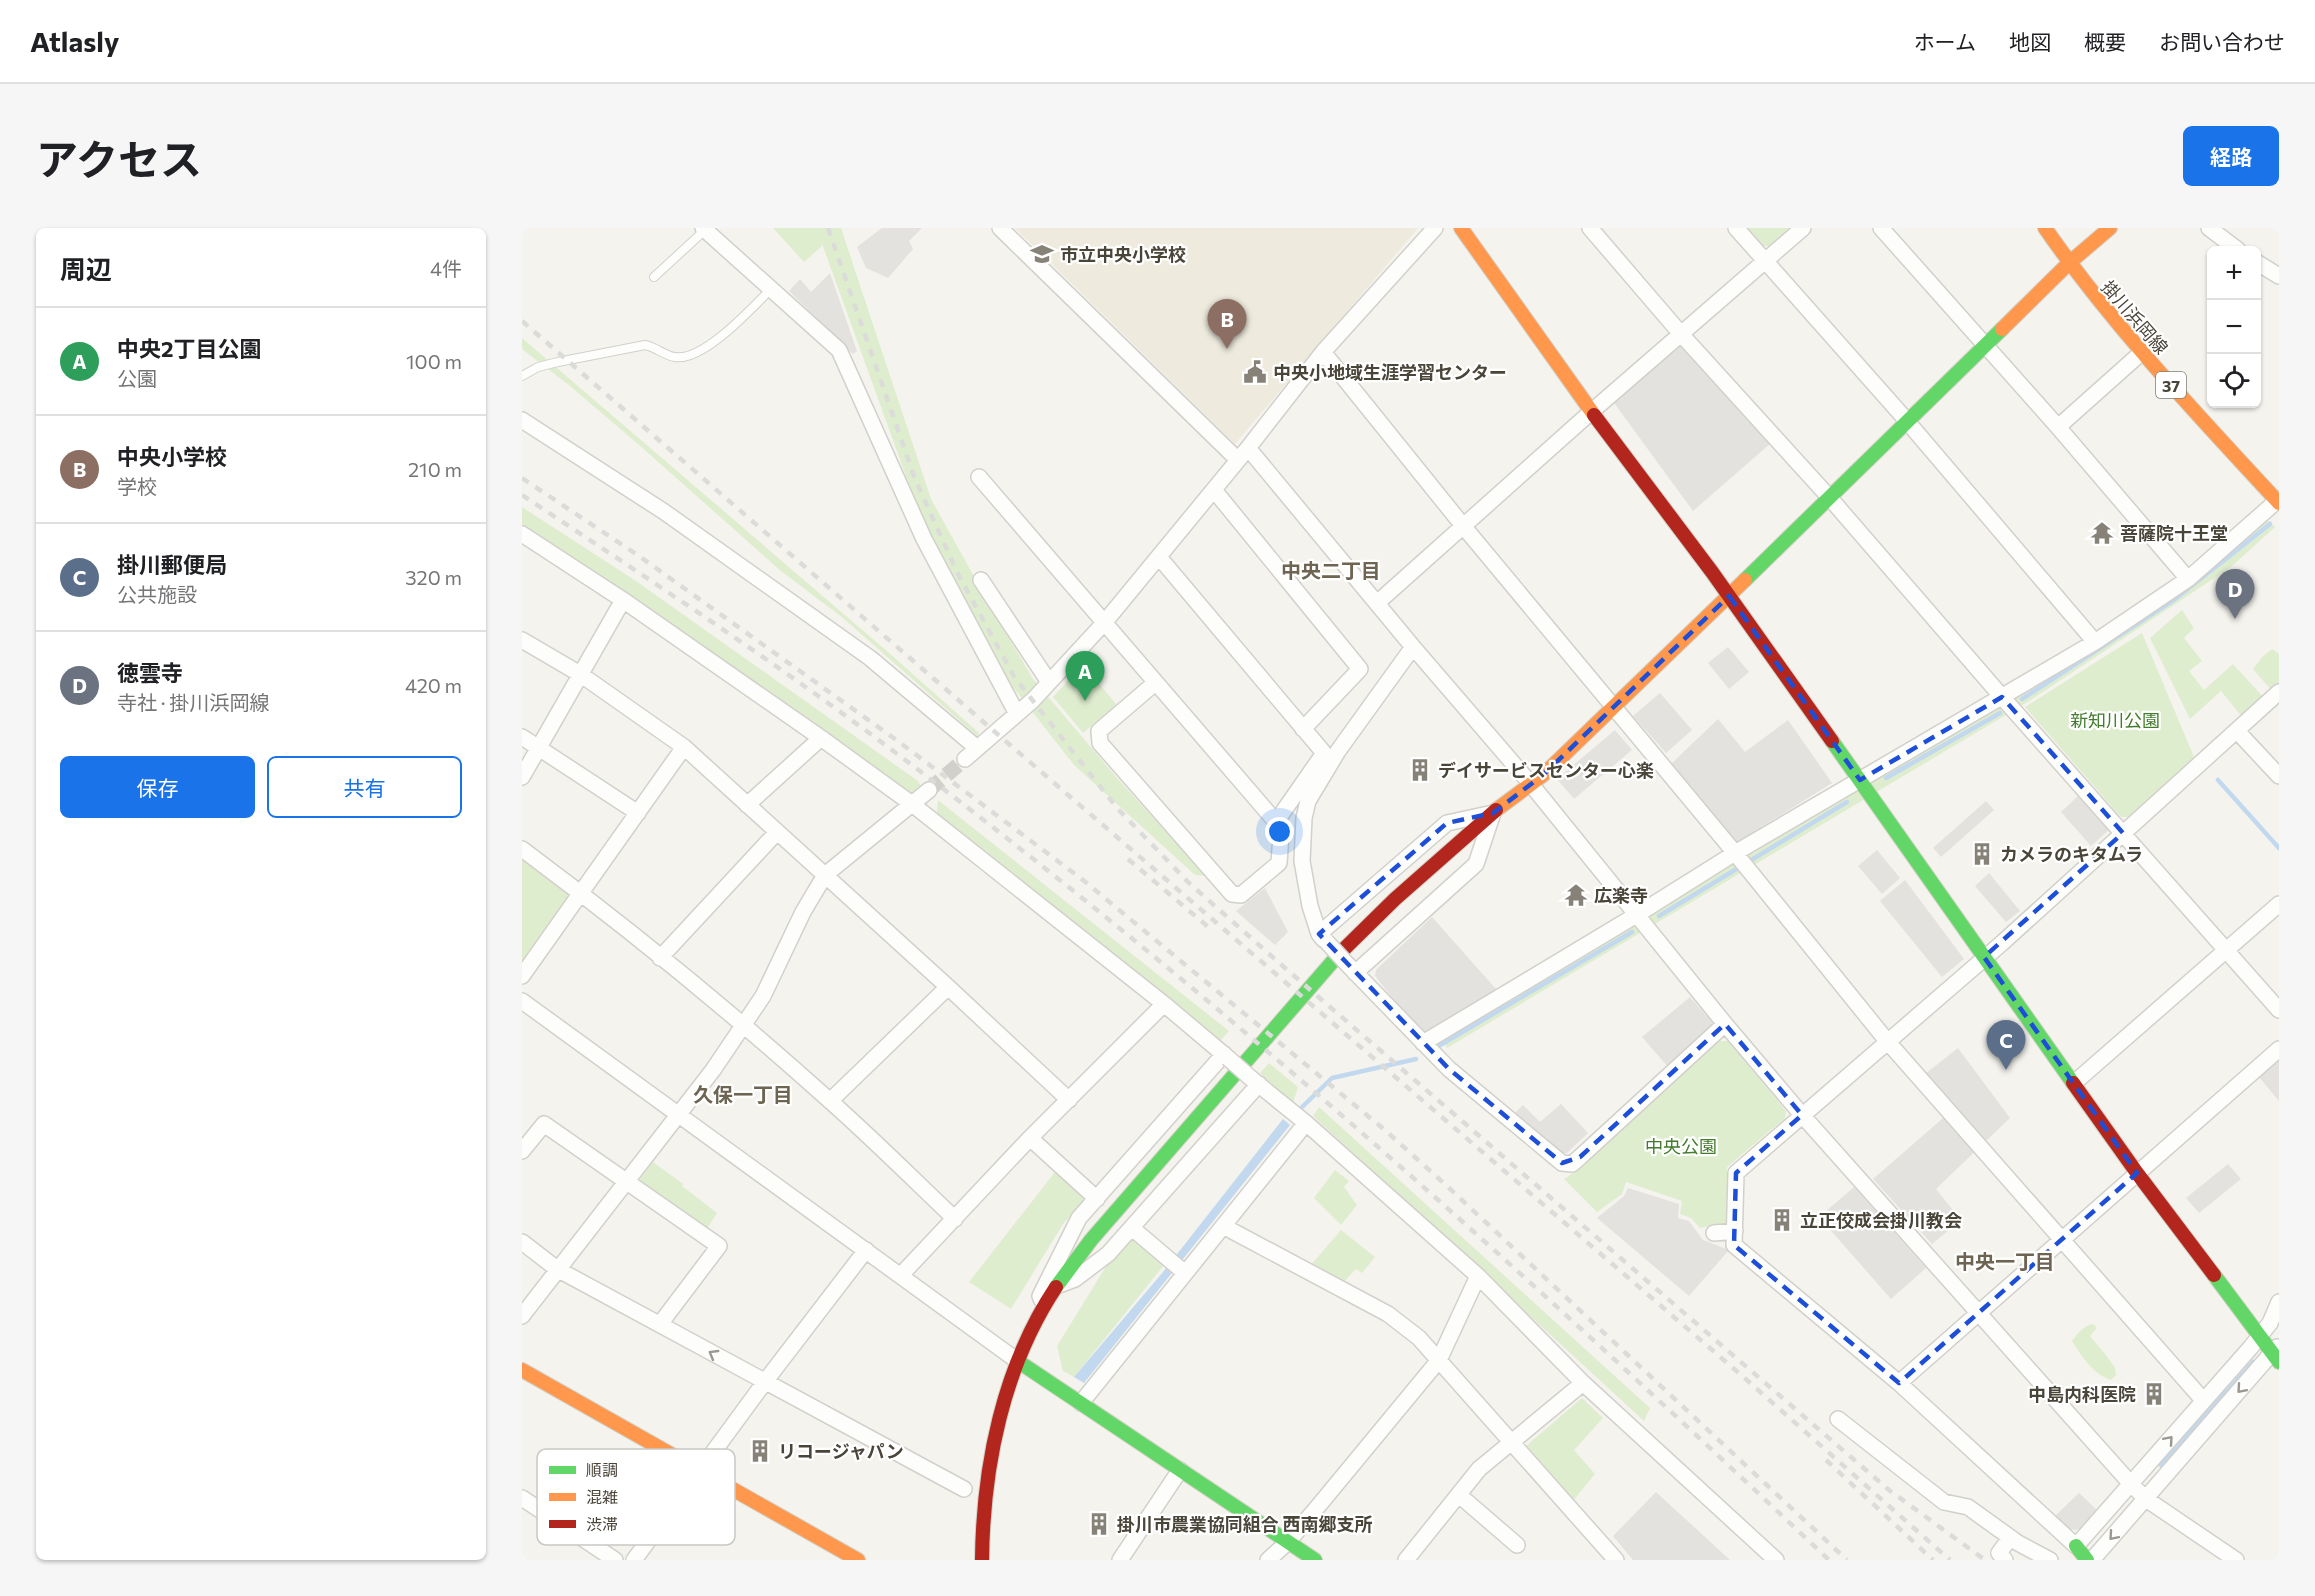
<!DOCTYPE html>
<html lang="ja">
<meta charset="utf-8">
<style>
:root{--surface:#fff;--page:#f6f6f6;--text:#202124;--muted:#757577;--line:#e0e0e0;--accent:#1a73e8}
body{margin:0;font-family:Commissioner,"Noto Sans JP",sans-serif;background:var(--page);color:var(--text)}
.controls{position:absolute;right:18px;top:18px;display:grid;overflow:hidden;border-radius:9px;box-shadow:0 2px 4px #0004}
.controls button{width:54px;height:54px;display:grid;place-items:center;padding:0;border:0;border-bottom:2px solid var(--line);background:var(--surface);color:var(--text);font:30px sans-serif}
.you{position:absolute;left:758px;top:604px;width:21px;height:21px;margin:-15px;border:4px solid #fff;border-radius:50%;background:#1a73e8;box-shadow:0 0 0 9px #1a73e833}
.badge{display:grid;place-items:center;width:39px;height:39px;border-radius:50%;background:var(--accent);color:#fff;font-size:20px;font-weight:700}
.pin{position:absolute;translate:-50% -50px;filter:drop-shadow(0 2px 3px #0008)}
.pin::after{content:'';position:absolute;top:32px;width:21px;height:18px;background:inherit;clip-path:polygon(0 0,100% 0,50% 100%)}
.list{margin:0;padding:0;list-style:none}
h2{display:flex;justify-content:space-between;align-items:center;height:78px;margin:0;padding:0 24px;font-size:26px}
h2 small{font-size:20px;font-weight:400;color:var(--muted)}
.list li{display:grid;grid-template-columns:39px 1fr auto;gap:18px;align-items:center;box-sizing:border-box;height:108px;padding:0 24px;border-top:2px solid var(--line)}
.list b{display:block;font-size:22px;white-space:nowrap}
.list p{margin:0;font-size:20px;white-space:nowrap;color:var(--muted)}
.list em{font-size:20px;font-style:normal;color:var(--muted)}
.actions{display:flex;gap:12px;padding:18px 24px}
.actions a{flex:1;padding:14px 0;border:2px solid var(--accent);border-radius:9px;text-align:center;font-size:21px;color:var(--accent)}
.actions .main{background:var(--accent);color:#fff}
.icon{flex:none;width:33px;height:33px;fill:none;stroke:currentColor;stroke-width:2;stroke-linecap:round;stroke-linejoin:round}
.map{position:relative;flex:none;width:1757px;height:1332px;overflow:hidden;border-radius:9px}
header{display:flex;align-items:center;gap:36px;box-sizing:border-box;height:84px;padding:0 30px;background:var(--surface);border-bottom:2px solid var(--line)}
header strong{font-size:28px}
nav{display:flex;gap:33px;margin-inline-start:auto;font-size:21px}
.intro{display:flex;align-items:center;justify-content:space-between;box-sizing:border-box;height:144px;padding:0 36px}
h1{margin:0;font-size:42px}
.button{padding:15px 27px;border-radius:9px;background:var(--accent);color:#fff;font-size:21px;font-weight:700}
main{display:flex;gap:36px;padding:0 36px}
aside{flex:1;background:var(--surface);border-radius:9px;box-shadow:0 2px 4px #0004}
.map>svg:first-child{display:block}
.education{fill:#eeebde}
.green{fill:#dfedcf}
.parking{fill:#e3e2de}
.water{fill:#c1d8ef}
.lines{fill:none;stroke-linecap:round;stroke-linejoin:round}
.stream{stroke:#c1d8ef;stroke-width:4.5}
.street-tunnel{stroke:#d2d0ca;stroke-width:15;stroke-dasharray:15 8;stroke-linecap:butt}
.lane-casing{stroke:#d2d0cb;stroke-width:10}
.street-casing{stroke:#d2d0cb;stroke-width:18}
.fast-casing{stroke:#d2d0c5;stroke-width:16}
.slow-casing{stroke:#d2d0c5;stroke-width:16}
.jam-casing{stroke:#d2d0c5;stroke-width:16}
.lane{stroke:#fdfdfc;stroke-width:8}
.street{stroke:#fdfdfc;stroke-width:15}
.fast{stroke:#63d668;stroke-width:14}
.slow{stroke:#ff974d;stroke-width:14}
.jam{stroke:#b3261e;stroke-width:14}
.rail{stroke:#dbdbda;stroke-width:4.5;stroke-dasharray:8 8;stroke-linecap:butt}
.street-bridge-casing{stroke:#d2d0cb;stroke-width:18;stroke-linecap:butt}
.street-bridge{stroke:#fdfdfc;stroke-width:15}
.oneway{stroke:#9b9891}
.marked{fill:none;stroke:#1d4ed8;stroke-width:4.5;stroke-dasharray:12 8;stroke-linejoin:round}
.labels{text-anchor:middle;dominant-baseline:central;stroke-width:4.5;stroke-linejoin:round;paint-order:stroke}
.shield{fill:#fff;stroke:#807d74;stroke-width:1.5}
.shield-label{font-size:16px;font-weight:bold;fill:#4a4539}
.poi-label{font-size:18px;font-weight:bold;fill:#4a4539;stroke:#fff;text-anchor:start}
.street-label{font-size:18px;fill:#4a4539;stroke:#fff}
.park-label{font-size:18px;fill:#437c2d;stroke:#fff}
.neighbourhood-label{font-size:20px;font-weight:bold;fill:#6d6451;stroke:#fff}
.key{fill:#fff;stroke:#c9c7c4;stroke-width:1.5}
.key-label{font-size:16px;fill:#4a4539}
</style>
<header>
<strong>Atlasly</strong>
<nav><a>ホーム</a><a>地図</a><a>概要</a><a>お問い合わせ</a></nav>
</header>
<div class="intro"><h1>アクセス</h1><a class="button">経路</a></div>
<main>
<aside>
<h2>周辺<small>4件</small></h2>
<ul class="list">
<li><span class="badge" style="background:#2e9e5b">A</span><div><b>中央2丁目公園</b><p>公園</p></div><em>100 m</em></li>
<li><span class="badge" style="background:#8d6e63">B</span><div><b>中央小学校</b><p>学校</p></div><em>210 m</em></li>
<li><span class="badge" style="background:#5c6f8a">C</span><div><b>掛川郵便局</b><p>公共施設</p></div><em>320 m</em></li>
<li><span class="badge" style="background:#6b7280">D</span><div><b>徳雲寺</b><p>寺社 · 掛川浜岡線</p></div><em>420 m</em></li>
</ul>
<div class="actions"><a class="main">保存</a><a>共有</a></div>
</aside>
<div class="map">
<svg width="1757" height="1332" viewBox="0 0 1757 1332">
<rect width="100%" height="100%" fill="#f4f3ee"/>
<path class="education" d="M493,0H896L713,216Z"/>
<path class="green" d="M251,0H319L409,271L474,388L511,451L595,550L684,648L673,647L552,537L490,458L397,284L299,13L300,18L282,34Z
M1223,0H1268L1247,18H1238Z
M0,110L366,424L457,505L455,508L321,390L259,343L116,216L48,158L0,121Z
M0,279L114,353L396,553L399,558L386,566L301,501L0,296Z
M1745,291L1753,299L1709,339L1509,472L925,820L921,811L1704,327Z
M1660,382L1672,400L1662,410L1680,433L1667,443L1682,462L1711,436L1743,471L1721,490L1699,463L1668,491L1628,410Z
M1620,405L1672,529L1607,589H1599L1503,479Z
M1750,421L1757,426V457L1750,463L1731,441L1740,429Z
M561,437L595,477L561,505L531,469Z
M416,572L707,803L698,813L415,585Z
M0,631L50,667L0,735Z
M1197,813H1206L1264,883L1263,890L1205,939V994L1178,1000L1169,990L1158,986L1160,973L1104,954L1100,966L1075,984L1042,951L1054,943Z
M747,835L776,859L771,875L738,845Z
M797,879L1128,1180L1122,1193L791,888Z
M131,934L161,956L160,958L195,985L183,1004L116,954Z
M813,942L827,953L822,959L835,977L819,997L792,970Z
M533,944L565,969L541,996L489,1081L447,1054Z
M819,1002L853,1029L840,1045L834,1041L820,1056L787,1039Z
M609,1010L642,1037L552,1149L541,1143L535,1118L588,1032Z
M1571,1096L1575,1100L1568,1108L1584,1127L1593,1140L1594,1147L1589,1152C1571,1146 1560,1129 1550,1113C1556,1105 1561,1098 1571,1096Z
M1060,1170L1081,1190L1052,1222L1073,1246L1050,1274L1004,1218Z"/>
<path class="parking" d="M360,0H400L387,13L391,21L366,50L344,40L335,19Z
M308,45L335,123L331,126L267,63L278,51L289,64Z
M1158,115L1249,215L1171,283L1090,172Z
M1206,419L1227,444L1207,461L1186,435Z
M1138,465L1170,502L1144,525L1111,488Z
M1196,491L1223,524L1266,492L1310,555L1214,615L1149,536Z
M1093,502L1110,522L1052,571L1035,551Z
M1558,566L1589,600L1569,618L1539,584Z
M1464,573L1472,582L1419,629L1411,620Z
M1355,622L1378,650L1360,666L1336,638Z
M1467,645L1498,683L1484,694L1453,658Z
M1383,652L1442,731L1420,749L1358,673Z
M743,660L766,704L753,717L714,683Z
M910,689L974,761L943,783L903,806L887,791L853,748L854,742L859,737Z
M1168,769L1195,800L1147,840L1120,809Z
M1436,820L1488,890L1414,961L1439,992L1410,1016L1351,951L1428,884L1398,850Z
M1757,832V873L1737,849Z
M1039,876L1066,905L1045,925H1039L993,885L1001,877L1018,894Z
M1706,936L1719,951L1677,985L1664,970Z
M1332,959L1404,1040L1369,1071L1297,989Z
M1106,960L1157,976L1156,990L1167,993L1181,1012L1207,1022L1167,1068L1075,990L1102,968Z
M1134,1264L1208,1332H1111L1091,1308Z
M1557,1265L1575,1282L1558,1301L1553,1302L1548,1301L1533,1288Z"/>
<path class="water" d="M761,891L768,897L562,1155L552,1149L641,1044Z"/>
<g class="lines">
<path class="stream" d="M1500,471L1653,371L1748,296
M1364,550L1478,485
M1696,552L1757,620
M1137,688L1325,574
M915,819L1110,704
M776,883L810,850L894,831
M1639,1237L1731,1134"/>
<path class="street-tunnel" d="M407,562L443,531"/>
<g class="lane-casing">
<path id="lane" d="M132,49L183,2
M0,148L16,139L36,134L123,117C134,119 143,128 153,129C181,134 230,80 248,62"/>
</g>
<g class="street-casing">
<path id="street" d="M181,0L317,122L402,311L495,486
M478,0L716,232
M1068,0L1159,106L1307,269L1480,469L1757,782
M1214,0L1378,185L1573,414
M1359,0L1536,199L1666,351
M1687,0L1716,22
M1734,34L1757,48
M801,124L942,299L1213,625L1365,813L1681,1172
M0,192L141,283L348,430L455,520
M1536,199L1619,125
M726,220L891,419L1008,555L1203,796L1280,887L1609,1256L1624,1271L1714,1332
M457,249L754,594L759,607L757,635L719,667L710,666L578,515L577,503L633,455
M692,262L838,441L781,501
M0,306L101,372L299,510L390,576L642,776L706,830
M637,329L802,525L754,594
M459,352L527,454
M855,375L1069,184L1281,0
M0,412L58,446L162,519L426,759L547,872
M1757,464L1480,715L1214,945L1212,1017L1377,1155L1554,1318L1729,1119L1748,1095L1757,1074
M1715,503L1757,548
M0,509L116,585
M443,531L511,472L582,395L726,220L801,124L913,0
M0,549L101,372
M225,577L299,510
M0,621C106,700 209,784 307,872C350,910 391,951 433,991
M797,706L925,595L971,585L954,636L833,745
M802,712L797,706L788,678L780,633L782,590L786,573L816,523L891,419
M138,730L255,604
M826,737L927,841L1040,935L1050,936L1058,929L1203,796
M0,748L162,519
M0,773L497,1134
M901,815L1116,686L1213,625L1573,414L1666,351L1757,271
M731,852L784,895L956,1048L1061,1155L1254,1332
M1552,855L1757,676
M308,873L426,759
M508,910L575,971
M0,923L22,896L197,1018L138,1096
M701,998L866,1086L897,1110L1094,1332
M610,1000L663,1045
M1192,1005L1213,1003
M0,1014L35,1041L442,1261
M379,1047L508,910L642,776
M537,1057L553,1051L586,1026L737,856
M519,1071L518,1068L557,990L702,826
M0,1088L191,842L241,768L281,684L303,647L407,562
M1377,1155L1757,821
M559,1175L784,895
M1316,1191L1422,1274L1446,1279L1496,1315L1528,1332
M937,1267L995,1317
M0,1270L93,1332
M112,1332L242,1155L344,1022
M598,1332L658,1242
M746,1332L766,1314L798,1276L917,1132L956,1048
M884,1332L957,1241L1061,1155
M1483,1332L1477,1325L1488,1310
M1570,1332L1755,1119"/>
</g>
<g class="fast-casing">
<path id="fast" d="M1223,352L1480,101
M1310,513L1551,855
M1692,1047L1757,1134
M534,1059L569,1012L818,725
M497,1134L793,1332
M1554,1318L1565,1332"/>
</g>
<g class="slow-casing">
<path id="slow" d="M939,0L1072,187
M1523,0C1592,99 1675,186 1757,275
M1480,101L1547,35L1588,0
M974,582L1021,547L1223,352
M0,1142L336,1332"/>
</g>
<g class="jam-casing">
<path id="jam" d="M1072,187L1190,344L1310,513
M818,725L873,671L974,582
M1551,855L1615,945L1692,1047
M460,1332C461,1238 481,1139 534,1059"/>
</g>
<use href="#lane" class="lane"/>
<use href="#street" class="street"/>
<use href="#fast" class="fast"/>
<use href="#slow" class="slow"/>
<use href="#jam" class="jam"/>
<path class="rail" d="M306,0L393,251L436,346L493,450L595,580L667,655L763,740L1367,1262L1463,1332
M0,93L473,504L1218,1146L1428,1332
M0,250L117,328L373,511L561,652L864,903L926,959L1325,1332
M0,267C125,350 250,432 370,522C700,770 1007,1048 1307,1332
M606,631L691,703
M1304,1232L1411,1332"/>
<g class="street-bridge-casing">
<path id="street-bridge" d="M804,713L826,737
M706,830L731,852"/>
</g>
<use href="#street-bridge" class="street-bridge"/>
</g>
<defs><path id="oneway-chevron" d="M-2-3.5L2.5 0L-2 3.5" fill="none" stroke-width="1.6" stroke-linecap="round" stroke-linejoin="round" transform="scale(1.5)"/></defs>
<g class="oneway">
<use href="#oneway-chevron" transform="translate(191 1126) rotate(-150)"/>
<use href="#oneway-chevron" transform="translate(1719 1161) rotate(131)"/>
<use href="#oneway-chevron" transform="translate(1647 1212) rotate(-49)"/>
<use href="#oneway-chevron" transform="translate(1591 1308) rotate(131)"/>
</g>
<path class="marked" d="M1207,368L1338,552L1480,469L1601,605L1462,729L1615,945L1377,1155L1212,1017L1214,945L1280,887L1203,796L1058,929L1040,935L927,841L797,706L925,595L971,585L1021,547Z"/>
<defs>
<g id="school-bare" transform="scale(1.8)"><path d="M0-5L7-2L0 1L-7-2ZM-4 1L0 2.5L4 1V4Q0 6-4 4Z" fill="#868278" stroke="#fff" stroke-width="2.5" paint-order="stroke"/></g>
<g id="civic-bare" transform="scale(1.8)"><path d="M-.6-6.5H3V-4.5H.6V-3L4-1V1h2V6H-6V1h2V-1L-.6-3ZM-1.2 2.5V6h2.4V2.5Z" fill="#868278" stroke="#fff" stroke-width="2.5" paint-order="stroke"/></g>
<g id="temple-bare" transform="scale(1.8)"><path d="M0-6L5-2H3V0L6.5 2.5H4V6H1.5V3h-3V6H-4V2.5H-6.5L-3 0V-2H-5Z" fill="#868278" stroke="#fff" stroke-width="2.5" paint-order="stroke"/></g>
<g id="building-bare" transform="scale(1.8)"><path d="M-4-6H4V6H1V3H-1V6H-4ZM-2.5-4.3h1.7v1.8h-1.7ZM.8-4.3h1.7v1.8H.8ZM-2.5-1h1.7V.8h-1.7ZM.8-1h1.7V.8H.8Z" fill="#868278" stroke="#fff" stroke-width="2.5" paint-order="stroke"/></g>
</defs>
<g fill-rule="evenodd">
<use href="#school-bare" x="520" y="26"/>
<use href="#civic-bare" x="733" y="144"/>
<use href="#temple-bare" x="1580" y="305"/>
<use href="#building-bare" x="898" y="542"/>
<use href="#building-bare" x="1460" y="626"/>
<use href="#temple-bare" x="1054" y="667"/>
<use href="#building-bare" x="1260" y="992"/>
<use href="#building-bare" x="1632" y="1166"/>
<use href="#building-bare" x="238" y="1223"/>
<use href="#building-bare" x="577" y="1296"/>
</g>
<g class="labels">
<rect class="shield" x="1634" y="144" width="30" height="26" rx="4.5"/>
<g class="shield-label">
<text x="1649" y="157">37</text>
</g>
<g class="poi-label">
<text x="538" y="26">市立中央小学校</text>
<text x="751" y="144">中央小地域生涯学習センター</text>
<text x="1598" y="305">菩薩院十王堂</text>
<text x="916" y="542">デイサービスセンター心楽</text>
<text x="1478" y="626">カメラのキタムラ</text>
<text x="1072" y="667">広楽寺</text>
<text x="1278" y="992">立正佼成会掛川教会</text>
<text x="1614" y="1166" text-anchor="end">中島内科医院</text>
<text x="256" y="1223">リコージャパン</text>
<text x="595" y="1296">掛川市農業協同組合 西南郷支所</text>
</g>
<g class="street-label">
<text transform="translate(1613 89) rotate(49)">掛川浜岡線</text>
</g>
<g class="park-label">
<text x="1593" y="492">新知川公園</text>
<text x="1159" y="918">中央公園</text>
</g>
<g class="neighbourhood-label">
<text x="809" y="342">中央二丁目</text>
<text x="221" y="866">久保一丁目</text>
<text x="1483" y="1033">中央一丁目</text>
</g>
</g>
<rect x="15" y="1221" width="198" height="96" rx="9" class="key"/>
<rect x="27" y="1238" width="27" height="8" fill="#63d668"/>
<rect x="27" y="1265" width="27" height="8" fill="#ff974d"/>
<rect x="27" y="1292" width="27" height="8" fill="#b3261e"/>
<g class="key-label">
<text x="64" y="1248">順調</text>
<text x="64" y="1275">混雑</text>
<text x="64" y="1302">渋滞</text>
</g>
</svg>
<div class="controls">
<button>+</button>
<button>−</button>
<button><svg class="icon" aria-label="locate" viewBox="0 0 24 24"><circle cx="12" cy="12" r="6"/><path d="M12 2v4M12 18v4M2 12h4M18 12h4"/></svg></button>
</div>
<div class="you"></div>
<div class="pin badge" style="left:563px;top:473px;background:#2e9e5b">A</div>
<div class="pin badge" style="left:705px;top:121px;background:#8d6e63">B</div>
<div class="pin badge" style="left:1484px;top:842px;background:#5c6f8a">C</div>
<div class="pin badge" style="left:1713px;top:391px;background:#6b7280">D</div>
</div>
</main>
